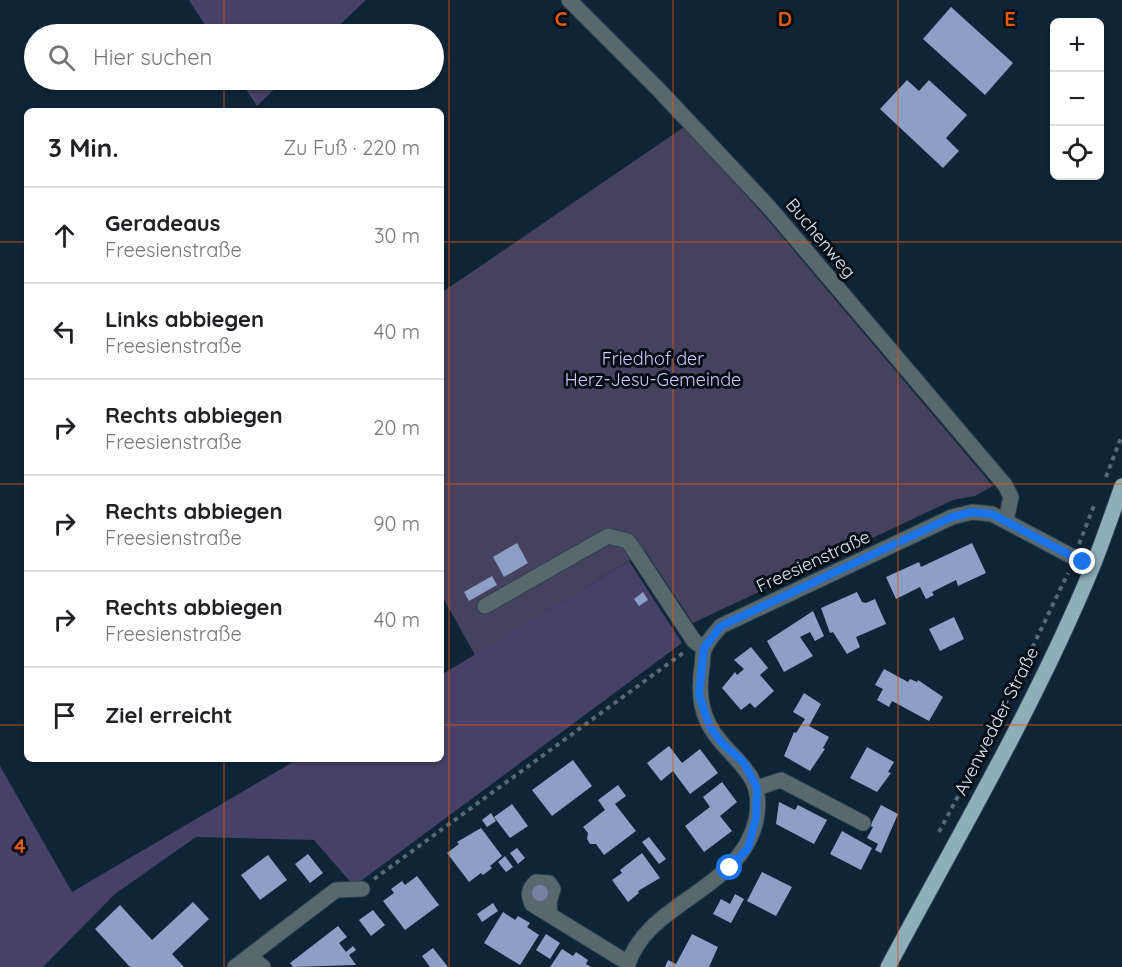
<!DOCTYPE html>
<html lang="de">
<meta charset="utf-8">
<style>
:root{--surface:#fff;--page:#f6f6f6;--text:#202124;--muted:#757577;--line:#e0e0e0}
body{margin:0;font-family:Quicksand,sans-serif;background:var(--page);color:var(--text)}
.controls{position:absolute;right:18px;top:18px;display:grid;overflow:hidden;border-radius:9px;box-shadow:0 2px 4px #0004}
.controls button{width:54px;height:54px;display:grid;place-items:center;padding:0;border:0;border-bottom:2px solid var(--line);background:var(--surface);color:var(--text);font:30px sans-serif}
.stop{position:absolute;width:18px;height:18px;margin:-14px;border:4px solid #1a73e8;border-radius:50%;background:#fff}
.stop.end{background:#1a73e8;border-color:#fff;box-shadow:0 2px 6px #0008}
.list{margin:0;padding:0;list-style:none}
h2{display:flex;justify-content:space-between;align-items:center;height:78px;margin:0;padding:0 24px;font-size:26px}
h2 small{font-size:20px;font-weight:400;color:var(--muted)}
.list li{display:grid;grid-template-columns:39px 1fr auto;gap:18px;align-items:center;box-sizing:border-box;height:96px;padding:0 24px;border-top:2px solid var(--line)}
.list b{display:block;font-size:22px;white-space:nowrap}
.list p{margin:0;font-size:20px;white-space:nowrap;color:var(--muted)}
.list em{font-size:20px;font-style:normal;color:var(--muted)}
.icon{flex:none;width:33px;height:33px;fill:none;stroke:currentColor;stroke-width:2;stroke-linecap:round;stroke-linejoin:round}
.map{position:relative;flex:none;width:1122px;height:967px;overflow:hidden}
.search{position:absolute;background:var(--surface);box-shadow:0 2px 4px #0004;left:24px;top:24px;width:420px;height:66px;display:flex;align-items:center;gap:15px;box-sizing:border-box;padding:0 21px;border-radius:33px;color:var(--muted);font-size:22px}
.panel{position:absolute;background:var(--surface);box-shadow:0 2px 4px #0004;left:24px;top:108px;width:420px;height:654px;border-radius:9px}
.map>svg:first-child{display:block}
.green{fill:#45415e}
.forest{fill:#474167}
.building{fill:#8d9fc7}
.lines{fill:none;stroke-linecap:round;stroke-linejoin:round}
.minor-casing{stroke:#2b4152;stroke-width:17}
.major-casing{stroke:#2b4152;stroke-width:17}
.path{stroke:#556979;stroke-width:4;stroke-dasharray:4.5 4.5;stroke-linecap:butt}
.minor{stroke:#59686d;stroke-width:15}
.major{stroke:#8eaeb8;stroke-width:15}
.tree{fill:#787fa4}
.route{stroke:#1a73e8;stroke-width:8}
.grid{fill:none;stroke:#e8590c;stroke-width:1.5;stroke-opacity:0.55}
.labels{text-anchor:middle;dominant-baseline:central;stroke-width:6;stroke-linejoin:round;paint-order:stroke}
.street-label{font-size:18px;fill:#dceaf6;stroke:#050e15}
.park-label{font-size:18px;fill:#cec8fe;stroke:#050e15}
.grid-label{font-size:20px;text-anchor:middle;font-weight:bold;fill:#e8590c;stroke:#050e15;stroke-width:6;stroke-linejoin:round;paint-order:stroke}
</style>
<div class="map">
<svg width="1122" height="967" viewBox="0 0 1122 967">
<rect width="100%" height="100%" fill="#0e2537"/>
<path class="green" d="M684,127L762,213L993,486L975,496L953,500L693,623L645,551L475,655L441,594V293Z"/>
<path class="forest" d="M189,0H366L330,34H211Z
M240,80H284L257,106Z
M629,561L682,643L354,886L314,840L196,837L115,894L43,967H0V766L72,892L298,759H441V675Z"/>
<path class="building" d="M951,7L1013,63L985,95L923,39Z
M907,80L919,91L929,80L967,115L946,138L959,151L943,168L880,109Z
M517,543L528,563L504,577L493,557Z
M972,543L986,573L958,586L956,580L932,592L934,595L926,599L920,587L896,599L886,577L919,562L921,567Z
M492,576L497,585L469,601L464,592Z
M643,592L648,600L639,606L634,599Z
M857,592L862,602L866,603L875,599L886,624L856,637L860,647L847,654L833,632L830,633L821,608Z
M813,611L824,636L815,641L810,632L800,637L813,656L784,672L767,641Z
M954,617L964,639L940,651L929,629Z
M751,647L768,668L760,675L774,691L755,708L750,703L741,710L722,688L735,672L737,675L744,669L734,660Z
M884,669L908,682L910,679L917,682L918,680L943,697L929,721L892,701L889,707L877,700L883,689L875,685Z
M804,693L821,704L809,726L829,737L823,748L825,749L810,771L784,756L794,732L796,733L805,719L793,712Z
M669,746L682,763L700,749L718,773L690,794L673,771L661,781L647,763Z
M867,747L894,762L888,772L891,773L877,792L850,778Z
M573,760L592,786L552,816L532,790Z
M722,782L737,802L720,816L732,831L704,852L685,826L710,807L703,797Z
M618,785L626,796L615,804L636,831L604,855L596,844H590L587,839L588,833L583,827L605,810L598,800Z
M779,802L795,810L798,805L827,820L814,844L776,824Z
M512,804L528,826L510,838L494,817Z
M881,805L898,814L881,853L875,850L878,844L867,838L873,827L870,826Z
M491,813L496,821L487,827L482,820Z
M481,828L502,856L490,866L492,868L487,872L483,875L481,873L469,882L447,853L459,844L457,842Z
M842,831L872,848L861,870L830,854Z
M649,837L666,859L659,864L642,842Z
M517,848L525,858L518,864L510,853Z
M642,853L660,878L638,891L639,893L628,902L612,880L622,873L620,870Z
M308,854L323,873L310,883L295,864Z
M268,855L287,880L260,900L241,875Z
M505,856L513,867L506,872L498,862Z
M762,872L792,887L776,916L747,901Z
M417,876L439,905L405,930L383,901L394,893L391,889L402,881L405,885Z
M735,894L744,899L731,923L713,914L721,899L730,904Z
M193,902L209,919L172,954L184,967H130L95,929L120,905L152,940Z
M493,903L498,911L482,922L477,914Z
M373,910L385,925L371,936L359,920Z
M503,912L515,920L518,916L530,923L527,927L539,935L520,965L484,943Z
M338,926L347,937L339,943L346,952L353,946L356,950L349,955L356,965L293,967L290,963Z
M546,934L560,943L550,959L536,950Z
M692,934L718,947L709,967H665L668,960L676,964Z
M433,948L448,967H430L422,956Z
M562,949L573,956L576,952L588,960L586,964L591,967H550Z"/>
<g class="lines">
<g class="minor-casing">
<path id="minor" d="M569,0L659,90L768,206L1005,485L1011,497L1006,521
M485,606L608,536L628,541L694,641L704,648
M757,788L781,780L863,823
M550,914L549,902L553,889L549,883L536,882C528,890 528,894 532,904L628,963
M243,962H257L263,967
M235,967L336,890L362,889
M627,967C646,901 740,892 756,820C764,780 744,769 721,742C700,718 698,695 702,666C703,660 702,652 705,648C708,640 716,632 721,626L952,517L972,512L992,514L1092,567"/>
</g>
<g class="major-casing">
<path id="major" d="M888,967C958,836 1035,706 1092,568C1103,541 1112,514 1122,486"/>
</g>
<path class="path" d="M1106,477L1122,435
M1079,544L1095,503
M939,832L990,736L1068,573
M374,879L683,653"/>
<use href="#minor" class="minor"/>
<use href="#major" class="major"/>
</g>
<circle class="tree" cx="540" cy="893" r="8"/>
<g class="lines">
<path class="route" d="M730,868L748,848L756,818L757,788L744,763L721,742L709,725L699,694L704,648L721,626L952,517L972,512L992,514L1083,562"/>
</g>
<path class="grid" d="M224,0V34M449,0V967M673,0V967M898,0V967M224,80V111M0,242H27M441,242H1122M0,484H27M441,484H1122M0,725H27M441,725H1122M224,759V967"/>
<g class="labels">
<g class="street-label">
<text transform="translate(821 238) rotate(50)">Buchenweg</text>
<text transform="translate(813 561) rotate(-25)">Freesienstraße</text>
<text transform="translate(996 721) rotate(-63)">Avenwedder Straße</text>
</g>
<g class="park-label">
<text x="653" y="358">Friedhof der<tspan x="653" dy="21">Herz-Jesu-Gemeinde</tspan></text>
</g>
</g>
<g class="grid-label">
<text x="561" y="26">C</text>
<text x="785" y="26">D</text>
<text x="1010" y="26">E</text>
<text x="20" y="853">4</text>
</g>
</svg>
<div class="controls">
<button>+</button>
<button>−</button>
<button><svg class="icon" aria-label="locate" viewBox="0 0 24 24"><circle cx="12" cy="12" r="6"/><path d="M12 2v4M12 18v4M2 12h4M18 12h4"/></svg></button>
</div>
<div class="stop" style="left:730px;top:868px"></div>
<div class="stop end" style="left:1083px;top:562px"></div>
<div class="search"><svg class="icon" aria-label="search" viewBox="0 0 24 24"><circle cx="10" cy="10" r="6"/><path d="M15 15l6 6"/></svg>Hier suchen</div>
<section class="panel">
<h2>3 Min.<small>Zu Fuß · 220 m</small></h2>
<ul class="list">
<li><svg class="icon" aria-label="ahead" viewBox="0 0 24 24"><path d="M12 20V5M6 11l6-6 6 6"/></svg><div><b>Geradeaus</b><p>Freesienstraße</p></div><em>30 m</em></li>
<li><svg class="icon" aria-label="left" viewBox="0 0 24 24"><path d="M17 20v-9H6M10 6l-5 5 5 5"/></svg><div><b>Links abbiegen</b><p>Freesienstraße</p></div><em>40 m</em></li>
<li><svg class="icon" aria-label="right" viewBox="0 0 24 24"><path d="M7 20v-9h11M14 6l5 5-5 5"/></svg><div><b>Rechts abbiegen</b><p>Freesienstraße</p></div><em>20 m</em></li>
<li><svg class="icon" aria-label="right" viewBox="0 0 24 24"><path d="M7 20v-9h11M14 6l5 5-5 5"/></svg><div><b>Rechts abbiegen</b><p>Freesienstraße</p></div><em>90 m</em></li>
<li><svg class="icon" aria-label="right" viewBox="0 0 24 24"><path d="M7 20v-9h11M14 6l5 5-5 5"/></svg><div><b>Rechts abbiegen</b><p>Freesienstraße</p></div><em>40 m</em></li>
<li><svg class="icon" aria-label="arrive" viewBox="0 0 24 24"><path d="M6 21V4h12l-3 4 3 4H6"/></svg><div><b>Ziel erreicht</b></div></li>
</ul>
</section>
</div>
